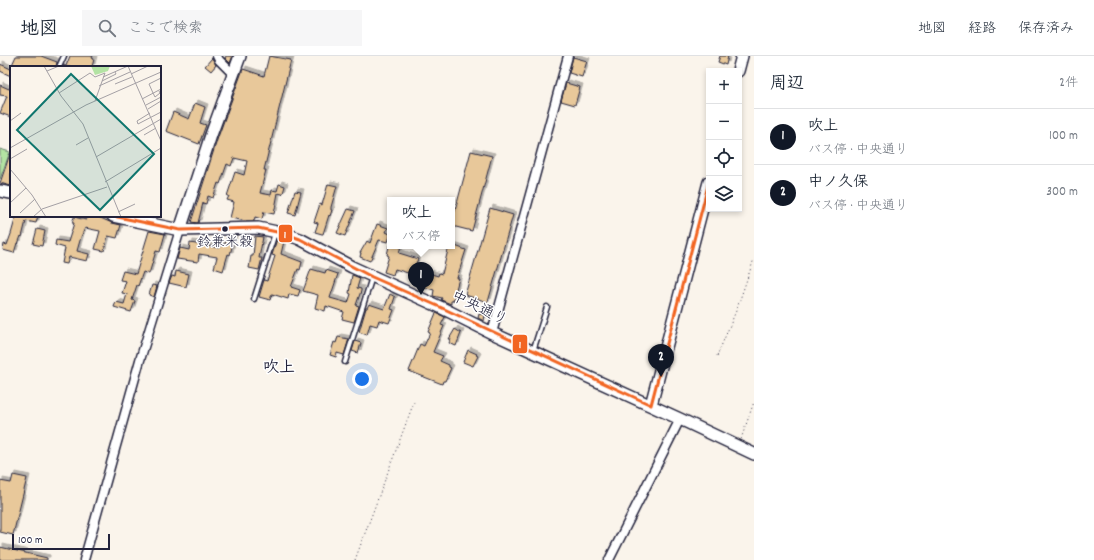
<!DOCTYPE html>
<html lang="ja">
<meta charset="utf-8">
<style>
:root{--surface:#fff;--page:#f6f6f7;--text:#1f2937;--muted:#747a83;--line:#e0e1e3;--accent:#111827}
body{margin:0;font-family:Dekko,"Klee One",sans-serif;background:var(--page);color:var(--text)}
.controls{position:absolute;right:12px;top:12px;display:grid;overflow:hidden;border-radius:0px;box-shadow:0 2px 6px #0003}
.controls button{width:36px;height:36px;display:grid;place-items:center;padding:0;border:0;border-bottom:1px solid var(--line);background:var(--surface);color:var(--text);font:20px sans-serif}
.scale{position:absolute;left:12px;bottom:10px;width:98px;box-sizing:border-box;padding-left:4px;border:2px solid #22223b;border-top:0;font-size:11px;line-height:14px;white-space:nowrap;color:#22223b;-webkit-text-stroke:3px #fff;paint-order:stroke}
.you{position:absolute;left:362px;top:323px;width:14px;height:14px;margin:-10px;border:3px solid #fff;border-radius:50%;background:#1a73e8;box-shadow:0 0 0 6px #1a73e833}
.badge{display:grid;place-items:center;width:26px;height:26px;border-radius:50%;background:var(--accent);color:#fff;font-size:13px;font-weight:700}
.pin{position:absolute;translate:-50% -33px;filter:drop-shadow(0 1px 2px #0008)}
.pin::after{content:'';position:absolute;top:21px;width:14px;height:12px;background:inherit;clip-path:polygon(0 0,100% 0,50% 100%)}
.popup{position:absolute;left:387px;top:141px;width:68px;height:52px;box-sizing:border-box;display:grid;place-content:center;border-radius:0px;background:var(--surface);filter:drop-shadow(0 1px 3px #0005);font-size:13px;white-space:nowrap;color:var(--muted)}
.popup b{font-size:15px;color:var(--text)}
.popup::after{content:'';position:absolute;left:50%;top:100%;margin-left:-8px;border:8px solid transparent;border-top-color:var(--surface)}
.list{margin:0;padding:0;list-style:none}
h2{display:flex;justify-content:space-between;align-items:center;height:52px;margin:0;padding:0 16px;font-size:17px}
h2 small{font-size:13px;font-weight:400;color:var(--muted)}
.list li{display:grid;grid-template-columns:26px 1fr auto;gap:12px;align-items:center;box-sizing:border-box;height:56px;padding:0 16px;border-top:1px solid var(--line)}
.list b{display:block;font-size:15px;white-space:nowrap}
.list p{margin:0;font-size:13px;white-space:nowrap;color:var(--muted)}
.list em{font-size:13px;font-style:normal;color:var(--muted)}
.icon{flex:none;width:22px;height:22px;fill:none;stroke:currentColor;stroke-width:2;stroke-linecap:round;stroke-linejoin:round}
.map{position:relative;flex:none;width:754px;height:504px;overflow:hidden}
header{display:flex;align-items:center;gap:24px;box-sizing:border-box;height:56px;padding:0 20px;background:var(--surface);border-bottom:1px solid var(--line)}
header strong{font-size:19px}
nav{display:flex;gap:22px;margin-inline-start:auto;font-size:14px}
.search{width:280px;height:36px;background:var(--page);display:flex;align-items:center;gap:10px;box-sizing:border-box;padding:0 14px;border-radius:0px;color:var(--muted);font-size:15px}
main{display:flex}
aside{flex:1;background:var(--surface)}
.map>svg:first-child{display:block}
.green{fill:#b3e3a3;stroke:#6a826f}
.building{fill:#e8c89a;stroke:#22223b;filter:url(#shadow)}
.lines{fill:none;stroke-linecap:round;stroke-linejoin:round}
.lane-casing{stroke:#22223b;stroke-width:7}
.street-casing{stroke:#22223b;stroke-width:11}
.secondary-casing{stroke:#22223b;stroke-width:14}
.path{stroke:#22223b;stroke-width:1;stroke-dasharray:1 3;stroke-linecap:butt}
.lane{stroke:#fff;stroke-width:4}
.street{stroke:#fff;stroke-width:8}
.secondary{stroke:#fff;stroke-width:11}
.bus-1-casing{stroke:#fff;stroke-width:6}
.bus-1{stroke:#f26522;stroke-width:3}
.bus-dot{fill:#22223b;stroke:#fff;stroke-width:1.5}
.labels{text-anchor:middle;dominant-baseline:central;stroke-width:3;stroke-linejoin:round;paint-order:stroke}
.bus-label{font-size:14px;fill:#22223b;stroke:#fff}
.street-label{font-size:15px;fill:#22223b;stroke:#fff}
.neighbourhood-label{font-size:16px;font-weight:bold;fill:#22223b;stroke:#fff}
.inset-road{fill:none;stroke:#a4a0a5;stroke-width:1}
.view{fill:#0f766e;fill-opacity:0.15;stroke:#0f766e;stroke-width:2}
.inset-edge{fill:none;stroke:#22223b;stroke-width:2}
.line-badge{stroke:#fff;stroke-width:1.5}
.badge-label{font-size:11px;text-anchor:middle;font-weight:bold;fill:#fff}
</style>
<header>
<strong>地図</strong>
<div class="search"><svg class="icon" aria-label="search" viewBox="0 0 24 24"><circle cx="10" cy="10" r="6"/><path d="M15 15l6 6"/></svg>ここで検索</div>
<nav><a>地図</a><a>経路</a><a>保存済み</a></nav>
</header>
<main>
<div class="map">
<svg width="754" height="504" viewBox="0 0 754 504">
<defs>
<filter id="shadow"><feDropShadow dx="3" dy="-3" stdDeviation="0" flood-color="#0004"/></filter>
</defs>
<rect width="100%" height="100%" fill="#faf4eb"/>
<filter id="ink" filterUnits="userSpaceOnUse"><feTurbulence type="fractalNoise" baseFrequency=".025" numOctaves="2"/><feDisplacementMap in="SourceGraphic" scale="8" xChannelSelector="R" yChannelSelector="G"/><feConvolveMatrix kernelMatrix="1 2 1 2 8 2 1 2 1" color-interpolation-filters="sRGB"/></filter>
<g filter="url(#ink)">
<path class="green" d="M0,93L10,96L0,123Z"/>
<path class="building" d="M16,0H41L57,6L56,11H11Z
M70,0H93L92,2L94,3L92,11H63L64,9L66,10Z
M226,0H233L230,7L225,2Z
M269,0L291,4L264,114H266L260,137L271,139L272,134L277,135L279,128L285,130L283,137L282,138L278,137L274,158L264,156L262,163L255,161L254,165H246L230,162L234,146L227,144L229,140H227L235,116L244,119L247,105L234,102L231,110L227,108L220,128L218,127L213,142L208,140L206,148L203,147L198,167L191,166L218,81L243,13L264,20Z
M720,0H728L726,9L718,6Z
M573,1L587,5L582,21L569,17Z
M212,2L216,9L211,15L205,10Z
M0,8L11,13V20L0,15Z
M566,27L580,31L575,49L561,45Z
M0,29L9,33L11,30V61L0,57L7,40L0,39Z
M195,47L205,51L200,67L206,69L199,88L166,75L173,56L189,63Z
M471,95L492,100L472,175L452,170V166Z
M10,98H11V130L0,127Z
M328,128L337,130L331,151V154H332L330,160L329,159L323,178H322L315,176L318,167L314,166L320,148L322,149Z
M295,135L301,136L295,159L288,157Z
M490,152L513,159L488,246L465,239Z
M348,153L355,155L345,180L337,177Z
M16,160H38L36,167L26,165L22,181L21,180L18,188L17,187L14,197L3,194L4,188L7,189L11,178Z
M87,160H96L112,167L121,169L117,182L108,180L104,195L95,193L100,175L85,172L81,181L77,195L89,198L87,205L69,201L67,208L62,207L65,192L55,189L56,184L68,186L74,167H72L74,161L86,164Z
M377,168L388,172L386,176L390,178V180L388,186L379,184L370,205L360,201L361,197H360L367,185L370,187Z
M37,173L45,175L42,190L33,188Z
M149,175L165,178L160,196L156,195L149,218L143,216L138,230L137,229L132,244L135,245L131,256L114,251L116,246L124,248L127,238L122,237L126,225L120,224L123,215L136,218Z
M255,180L263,181L259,202H262L259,214L249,212L251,200H253Z
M227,181L234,182L230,199L228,198L223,215L214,212L217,201L199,198L198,206L177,203L180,192L189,194L190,187L220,192L221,189H225Z
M277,183L284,185L281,198L302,206L300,214L298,213L291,231L300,234L298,240L289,238L288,243L272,238L270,244L259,241L264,224L267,225L275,200L272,199Z
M389,190H401L399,197L418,203L411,218L395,213L393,219L384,216L389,200L387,199Z
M419,190H425L423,197L417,195Z
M449,190H455L466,194L457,222H459L453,245H451V248L441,244L442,242L433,240L434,234L413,228L415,222L425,226L428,217L438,220L439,217L442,218Z
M311,213L325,217L326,214L338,218L330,242L348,247L351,238L349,237L352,219L360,222L357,232L361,233V235L356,249L359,250L354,266L342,263L344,256L326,250L325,255L315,252L318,239L303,235Z
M176,215L189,218L186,231L169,227L172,220L175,221Z
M152,229L157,230L154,241L149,239Z
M390,238L395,241L391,253L394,254L389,267L379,264L377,270L370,268L367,279L359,276L366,252H367L369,248L384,253Z
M436,257L445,261L441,269L444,270L433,296L443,300L440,305L449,309V311L451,312L445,325H443L442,328L409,315L420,288L424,290L430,277L428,276Z
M479,258L485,259L484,265L478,262Z
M455,273L461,277L456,290L449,287L451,283H449Z
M338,281L349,283L344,299L337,297L336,301L330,299L334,286L336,287Z
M355,285L361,287L358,297L352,295Z
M468,294L477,298L476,299L478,300L473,310L463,306Z
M13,419L27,422L13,479L0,476V425L11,427Z
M0,491L47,502V504H0Z"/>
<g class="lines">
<g class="lane-casing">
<path id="lane" d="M59,11L64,0
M254,243L275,177
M533,295L547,251
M345,306L372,221"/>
</g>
<g class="street-casing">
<path id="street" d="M217,0L219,4L233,18
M492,277L568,0
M84,504L140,304L180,174
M609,504L680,363"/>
</g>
<g class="secondary-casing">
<path id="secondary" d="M738,15L742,0
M0,135L11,137
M113,160L180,174L258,172L286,178L300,183L352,211L440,251L492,277L680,363L754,398
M180,174L211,79L240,0
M651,349L709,126"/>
</g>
<path class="path" d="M717,300L736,255L754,203
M741,383L754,346
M355,504L414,346"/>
<use href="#lane" class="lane"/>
<use href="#street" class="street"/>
<use href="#secondary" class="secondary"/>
<g class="bus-1-casing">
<path id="bus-1" d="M113,160L180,174L258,172L286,178L300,183L372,221L440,251L651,349
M651,349L709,126"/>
</g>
<use href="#bus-1" class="bus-1"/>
</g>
</g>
<circle class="bus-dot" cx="225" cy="173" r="3.5"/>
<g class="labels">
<g class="bus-label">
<text x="225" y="187">鈴兼米穀</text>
</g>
<g class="street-label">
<text transform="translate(479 253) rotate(26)">中央通り</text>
</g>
<g class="neighbourhood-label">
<text x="279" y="312">吹上</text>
</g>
</g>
<g transform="translate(10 10)">
<rect width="151" height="151" fill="#faf4eb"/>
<path d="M81,0H100L98,5L85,9Z" fill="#b3e3a3"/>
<path class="inset-road" d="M34,0L51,30L73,58L111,151M118,0L151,75M37,5L49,0M121,8L138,0M93,11L118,0M92,15L106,8L105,6M105,18L122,11M89,20L120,6M49,27L80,7L85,11L95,7M143,27L139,18L151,12M143,27L145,31L150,27L149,25M132,33L151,23M85,35L95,7M136,39L151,31M138,43L151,35M140,47L127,55L128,58L151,46M0,55L11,47M134,69L146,62M66,79L78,72M0,82L76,39L151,6M86,91L151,53M0,93L17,83M0,103L22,129L36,151M95,116L151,82M0,137L16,122M108,146L125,138M10,147L25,133M23,151L32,143L97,121"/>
<path class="view" d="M61,8L144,88L90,144L7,64Z"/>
<rect width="151" height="151" class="inset-edge"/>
</g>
<g class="line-badge">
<rect x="278" y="168" width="15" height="19" rx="4" fill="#f26522"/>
<rect x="512" y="278" width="16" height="20" rx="4" fill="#f26522"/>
</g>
<g class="badge-label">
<text x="285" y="182">1</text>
<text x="520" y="292">1</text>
</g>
</svg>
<div class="controls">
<button>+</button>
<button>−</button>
<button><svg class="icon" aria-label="locate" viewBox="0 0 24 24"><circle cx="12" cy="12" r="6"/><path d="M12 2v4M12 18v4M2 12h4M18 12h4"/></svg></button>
<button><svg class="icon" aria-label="layers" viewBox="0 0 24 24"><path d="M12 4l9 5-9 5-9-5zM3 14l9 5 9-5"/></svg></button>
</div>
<div class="scale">100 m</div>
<div class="you"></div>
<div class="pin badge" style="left:421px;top:239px">1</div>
<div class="popup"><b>吹上</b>バス停</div>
<div class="pin badge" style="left:661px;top:321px">2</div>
</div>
<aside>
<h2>周辺<small>2件</small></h2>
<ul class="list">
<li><span class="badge">1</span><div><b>吹上</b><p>バス停 · 中央通り</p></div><em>100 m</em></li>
<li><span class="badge">2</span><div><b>中ノ久保</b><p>バス停 · 中央通り</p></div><em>300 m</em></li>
</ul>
</aside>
</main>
